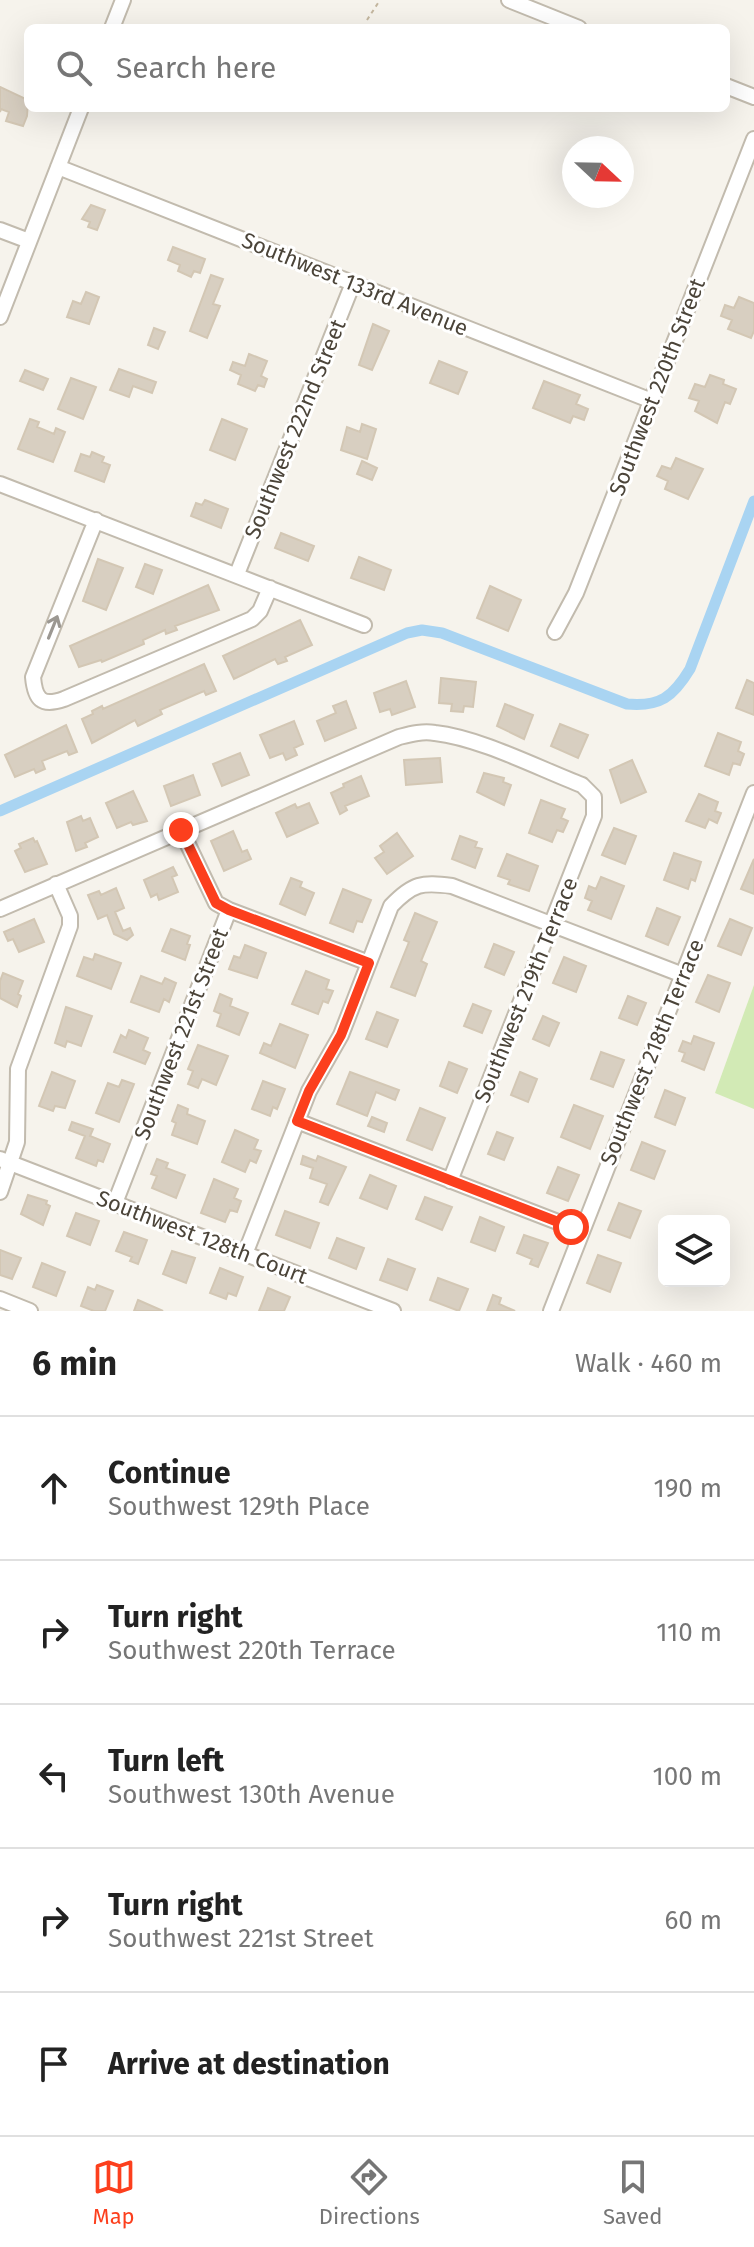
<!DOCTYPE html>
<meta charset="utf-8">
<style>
:root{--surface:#fff;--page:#f2f2f2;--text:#222;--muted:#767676;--line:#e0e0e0;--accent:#fc3f1d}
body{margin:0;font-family:"Fira Sans",sans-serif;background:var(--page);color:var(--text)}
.controls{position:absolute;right:24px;bottom:24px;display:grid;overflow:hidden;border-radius:12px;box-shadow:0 8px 32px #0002}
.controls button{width:72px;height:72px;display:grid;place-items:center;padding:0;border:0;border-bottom:2px solid var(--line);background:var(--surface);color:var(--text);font:40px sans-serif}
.compass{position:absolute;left:562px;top:136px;width:72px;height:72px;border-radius:50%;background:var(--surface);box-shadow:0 8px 32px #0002;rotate:112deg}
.stop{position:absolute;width:24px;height:24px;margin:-18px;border:6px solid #fc3f1d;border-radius:50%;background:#fff}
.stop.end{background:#fc3f1d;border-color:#fff;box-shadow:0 2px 8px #0008}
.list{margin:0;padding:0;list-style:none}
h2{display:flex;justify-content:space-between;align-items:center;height:104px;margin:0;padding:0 32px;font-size:34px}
h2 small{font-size:26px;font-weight:400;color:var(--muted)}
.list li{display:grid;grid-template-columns:52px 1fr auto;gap:24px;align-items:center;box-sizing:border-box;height:144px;padding:0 32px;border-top:2px solid var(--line)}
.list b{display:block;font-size:30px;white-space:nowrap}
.list p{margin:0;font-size:26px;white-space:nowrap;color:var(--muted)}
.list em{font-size:26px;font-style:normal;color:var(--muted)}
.icon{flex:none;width:44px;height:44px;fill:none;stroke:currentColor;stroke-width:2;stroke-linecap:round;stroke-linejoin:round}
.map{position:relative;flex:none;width:754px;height:1311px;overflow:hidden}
.search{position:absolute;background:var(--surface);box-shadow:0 8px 32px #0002;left:24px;right:24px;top:24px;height:88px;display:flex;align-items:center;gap:20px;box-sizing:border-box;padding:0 28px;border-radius:12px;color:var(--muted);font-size:30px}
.sheet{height:824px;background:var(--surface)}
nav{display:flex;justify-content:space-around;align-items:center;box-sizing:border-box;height:112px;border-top:2px solid var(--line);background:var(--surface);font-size:22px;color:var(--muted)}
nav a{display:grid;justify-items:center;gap:4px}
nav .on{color:var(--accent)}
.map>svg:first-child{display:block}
.green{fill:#d2eab5}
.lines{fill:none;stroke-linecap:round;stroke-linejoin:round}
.canal{stroke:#a9d4f2;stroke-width:11}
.building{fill:#d8cfc1;stroke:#d3c7b4;stroke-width:2}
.minor-casing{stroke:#c2bbae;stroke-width:18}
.path{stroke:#c4b79f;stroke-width:2;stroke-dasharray:4 4;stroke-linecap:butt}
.minor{stroke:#fff;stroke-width:14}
.oneway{stroke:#9c9892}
.route{stroke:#fc3f1d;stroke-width:10}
.labels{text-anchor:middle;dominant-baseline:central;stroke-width:6;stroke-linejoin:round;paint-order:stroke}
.street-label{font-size:22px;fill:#4b4439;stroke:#fff}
</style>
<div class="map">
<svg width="754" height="1311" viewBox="0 0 754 1311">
<rect width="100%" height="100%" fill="#f6f3ec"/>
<path class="green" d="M754,985V1109L715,1093Z"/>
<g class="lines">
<path class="canal" d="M0,811L407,633L422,630L442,633L627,704C660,707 673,697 690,669L754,501"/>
</g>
<path class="building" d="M0,87L28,100L27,116L23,126L6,121L9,112L1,109L0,112Z
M91,205L105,210L97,230L88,227L90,222L82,219Z
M173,247L205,259L200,273L194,271L191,277L178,271L180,265L168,260Z
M211,275L223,279L213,304L220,306L207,338L190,331Z
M86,292L99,297L89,324L67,317L73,301L81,304Z
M739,297L754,303V331L751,338L728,329L732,320L721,316L725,305L734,308Z
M373,324L389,331L372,370L359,365Z
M154,328L165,332L158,349L148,345Z
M249,354L267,361L261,376L267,379L264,387L258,385L255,391L238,384L241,375L230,370L233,362L245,366Z
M439,361L467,372L458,394L430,383Z
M119,369L156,382L152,393L133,386L129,397L110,390Z
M25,370L48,379L43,390L20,381Z
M710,375L724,380L723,384L736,389L730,404L725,402L717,423L695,411L699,401L689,398L695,384L705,387Z
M71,378L96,387L83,419L58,409Z
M544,381L580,395L576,404L588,409L584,420L573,416L570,423L533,408Z
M30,419L39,422L37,427L54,434L56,428L65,432L53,462L18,449Z
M222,419L247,429L235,460L210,450Z
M362,424L376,429L367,459L341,450L347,427L360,432Z
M92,452L104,457L102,462L110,465L104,482L75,471L81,454L90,457Z
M676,458L703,469L688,499L665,489L668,481L657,476L662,466L671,469Z
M362,461L377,468L372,480L357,474Z
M205,500L228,509L221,528L191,516L196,503L202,505Z
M281,533L314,546L308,561L275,548Z
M359,557L391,570L384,590L351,578Z
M98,559L123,568L106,610L83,601Z
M145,564L162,570L153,594L136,587Z
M208,585L219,610L175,626L177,630L166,634L165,630L143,640L144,644L102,662L101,660L79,667L70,646Z
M490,586L521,600L508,631L477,618Z
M300,620L312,645L285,657L287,661L278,664L275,659L234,679L223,656Z
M204,664L216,691L206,695L204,691L160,710L162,714L138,726L135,720L92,743L82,719L93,714L92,711L102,706L103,709Z
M441,678L476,682L473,707L464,706L463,712L451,711L452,704L439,703Z
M747,680L754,683V715L736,708Z
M406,681L415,707L392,715L390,709L380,712L374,693Z
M346,701L356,728L325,741L317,721L336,713L333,706Z
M505,704L533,715L524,739L497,726Z
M294,721L303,744L294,748L297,755L286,760L283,753L270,758L260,735Z
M560,724L588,735L578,758L551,746Z
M66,725L77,752L69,755L67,751L42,761L45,769L36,773L34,769L15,777L5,755Z
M718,733L741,742L738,751L744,754L740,765L733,763L729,775L705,766Z
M240,753L249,775L222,786L213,764Z
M440,758L442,782L406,785L404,760Z
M632,760L646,792L621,803L610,770Z
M484,773L504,778L503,782L511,785L504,805L477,792Z
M193,775L200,795L171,806L164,786Z
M361,776L369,796L345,806L347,810L340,814L331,793L344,787L343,784Z
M133,791L147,821L133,825L131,822L117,828L106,803Z
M699,794L718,802L715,811L721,813L717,823L709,819L705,828L686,821Z
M541,800L565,809L561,818L568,821L563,832L557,830L552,842L529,833Z
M309,803L318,823L287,837L276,813L295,804L297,808Z
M81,816L83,821L90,818L98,837L85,843L87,847L76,851L67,822Z
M614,828L636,836L625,864L602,855Z
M233,831L242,852L247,850L251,859L224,871L211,841Z
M397,833L413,856L387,874L375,858L384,852L380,846Z
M460,836L477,842L475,847L482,849L475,868L452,859Z
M33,838L35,842L37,841L47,864L25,872L15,851L21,848L19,844Z
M674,853L701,862L695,881L691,879L688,889L664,880Z
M507,854L538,866L529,891L508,884L510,880L498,876Z
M754,859V894L741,889Z
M173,867L177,875L172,877L178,892L159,900L157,894L151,897L144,880Z
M601,877L624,886L611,919L588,910L592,901L585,898L589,886L596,889Z
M291,878L302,882L300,887L314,893L305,915L280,904Z
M116,888L124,908L115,912L123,931L130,928L133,935L127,940L114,934L107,915L98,919L88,895L99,891L101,895Z
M343,889L371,900L362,922L357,921L353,932L330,923Z
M657,908L680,917L668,945L646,936Z
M415,913L437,922L421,961L427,964L415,996L391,987L409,942L404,940Z
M34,919L44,942L19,952L13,939L8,941L4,932Z
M730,919L752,928L741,955L718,946Z
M171,929L190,936L187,944L190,945L185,960L162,951Z
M494,944L514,952L504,975L485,967Z
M245,945L266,953L257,978L229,969L234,956L240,958Z
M95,954L121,963L111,989L77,976L84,957L93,960Z
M564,957L586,966L576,992L553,983Z
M306,971L329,980L326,989L333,991L328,1003L323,1001L318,1014L292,1004Z
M3,973L23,981L18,994L21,996L17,1007L0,998V981Z
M708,975L730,983L719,1012L696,1002Z
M141,976L162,984L165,978L176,983L169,1002L164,999L159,1012L131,1002Z
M220,994L232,999L230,1006L248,1013L239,1035L217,1026L221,1014L214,1011Z
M628,996L646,1003L637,1025L619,1018Z
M473,1004L491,1011L482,1033L464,1026Z
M66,1007L92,1016L81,1046L67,1041L65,1047L55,1043Z
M377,1012L398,1020L387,1047L366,1039Z
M543,1016L559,1023L549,1046L533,1039Z
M280,1024L308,1035L295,1068L260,1053L264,1043L271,1046Z
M129,1030L148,1038L143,1050L150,1053L145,1064L114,1052L121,1035L126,1038Z
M694,1036L714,1043L704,1070L682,1061L685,1053L679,1051L683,1041L691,1044Z
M198,1045L228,1056L216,1085L202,1079L198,1088L188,1084L193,1071L188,1069Z
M601,1052L624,1060L613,1087L591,1079Z
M449,1062L467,1069L457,1093L440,1086Z
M52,1072L75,1081L65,1108L55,1106L53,1111L39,1106Z
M350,1072L399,1090L395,1100L376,1092L367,1116L337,1104Z
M520,1072L537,1079L528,1102L511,1095Z
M122,1080L134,1084L119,1122L96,1113L108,1083L119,1087Z
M263,1081L285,1089L277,1109L273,1107L270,1116L252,1109Z
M665,1090L685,1098L675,1125L655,1117Z
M178,1105L188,1109L187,1114L205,1121L197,1144L172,1135L176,1123L172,1121Z
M574,1105L603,1116L590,1149L561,1137Z
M420,1108L445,1118L432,1150L407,1140Z
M372,1117L387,1123L384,1132L368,1126Z
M72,1122L93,1129L90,1136L110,1144L103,1162L98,1160L96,1166L76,1158L85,1136L69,1130Z
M235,1130L258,1140L254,1149L261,1151L256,1163L250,1160L245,1172L222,1162Z
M497,1132L513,1138L504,1160L488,1154Z
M642,1142L665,1151L654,1179L631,1170Z
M303,1156L316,1161L318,1156L346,1167L328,1205L320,1202L327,1184L310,1178L313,1168L301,1164Z
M157,1159L168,1163L166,1168L185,1175L176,1198L152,1188L157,1176L151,1174Z
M558,1167L579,1175L568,1201L547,1193Z
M370,1175L396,1186L387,1209L360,1198Z
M214,1179L238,1189L234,1198L241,1201L237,1212L230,1210L225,1222L201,1213Z
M28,1195L47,1201L46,1204L50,1206L43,1225L21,1214Z
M425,1197L452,1207L442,1230L416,1219Z
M619,1203L641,1211L630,1238L608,1230Z
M285,1211L319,1223L310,1248L276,1235Z
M76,1213L99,1221L90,1245L67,1236Z
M480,1217L504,1227L495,1251L471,1242Z
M124,1232L147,1240L138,1264L130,1261L132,1257L116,1251Z
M524,1235L548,1243L538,1267L530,1264L532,1259L517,1253Z
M337,1238L364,1248L356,1269L329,1258Z
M0,1250L21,1258L12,1279L0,1275Z
M172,1251L195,1258L186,1283L163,1274Z
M598,1255L621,1263L610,1292L587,1283Z
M388,1259L415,1269L407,1290L380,1280Z
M42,1263L65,1272L56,1296L33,1287Z
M220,1268L243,1277L236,1296L228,1293L226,1299L210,1293Z
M438,1278L468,1289L459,1311L430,1300Z
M97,1285L113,1291L105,1311H94L81,1306L88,1287L95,1290Z
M268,1288L290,1297L284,1311H259Z
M493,1295L501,1298L499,1304L515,1311H487Z
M138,1300L163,1311H134Z"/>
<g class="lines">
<g class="minor-casing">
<path id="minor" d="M509,0L579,28
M112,28L123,0
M726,86L754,97
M58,167L652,401
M0,230L29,241
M0,317L81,108
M0,484L364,625
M96,520L33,677C35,699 41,707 64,699L252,619L260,611L270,588
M237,574L353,283
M555,632L576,593L754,139
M181,830L216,903L229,910L369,963
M0,909L399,737C411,734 422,731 435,733C480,738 538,768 582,785L594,797V816L450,1181
M297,1121L581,1231
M0,1159L393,1311
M0,1192L17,1142L18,1069L70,926V916L56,884
M115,1203L229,910
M245,1254L309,1091L341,1035L391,906C413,883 422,882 452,886L683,975
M0,1299L30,1311
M551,1311L754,793"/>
</g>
<path class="path" d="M367,20L380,0"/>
<use href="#minor" class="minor"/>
</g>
<defs><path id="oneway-shaft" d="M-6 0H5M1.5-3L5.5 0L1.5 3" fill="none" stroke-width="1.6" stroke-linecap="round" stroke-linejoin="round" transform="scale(2)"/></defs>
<use class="oneway" href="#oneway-shaft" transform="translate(53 627) rotate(-68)"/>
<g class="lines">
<path class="route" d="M181,830L216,903L229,910L369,963L341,1035L309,1091L297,1121L571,1227"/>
</g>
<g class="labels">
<g class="street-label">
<text transform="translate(355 284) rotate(22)">Southwest 133rd Avenue</text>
<text transform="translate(657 387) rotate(-69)">Southwest 220th Street</text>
<text transform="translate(295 429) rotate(-68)">Southwest 222nd Street</text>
<text transform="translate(526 990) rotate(-68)">Southwest 219th Terrace</text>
<text transform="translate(181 1034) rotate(-69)">Southwest 221st Street</text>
<text transform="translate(652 1052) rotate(-68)">Southwest 218th Terrace</text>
<text transform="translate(202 1237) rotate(21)">Southwest 128th Court</text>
</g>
</g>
</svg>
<div class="controls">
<button><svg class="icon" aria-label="layers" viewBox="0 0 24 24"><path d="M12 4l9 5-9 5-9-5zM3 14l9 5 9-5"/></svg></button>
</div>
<svg class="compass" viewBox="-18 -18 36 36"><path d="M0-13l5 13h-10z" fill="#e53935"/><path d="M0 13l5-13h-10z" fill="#767676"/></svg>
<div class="stop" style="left:571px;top:1227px"></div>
<div class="stop end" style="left:181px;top:830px"></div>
<div class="search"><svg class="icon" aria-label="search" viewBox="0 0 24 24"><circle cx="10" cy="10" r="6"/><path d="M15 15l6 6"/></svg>Search here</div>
</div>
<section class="sheet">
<h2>6 min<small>Walk · 460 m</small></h2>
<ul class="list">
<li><svg class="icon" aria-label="ahead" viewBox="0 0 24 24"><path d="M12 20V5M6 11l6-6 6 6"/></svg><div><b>Continue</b><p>Southwest 129th Place</p></div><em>190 m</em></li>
<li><svg class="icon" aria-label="right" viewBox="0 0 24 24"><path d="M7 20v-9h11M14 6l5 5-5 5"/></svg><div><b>Turn right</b><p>Southwest 220th Terrace</p></div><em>110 m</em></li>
<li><svg class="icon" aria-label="left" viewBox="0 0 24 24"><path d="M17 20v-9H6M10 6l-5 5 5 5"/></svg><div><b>Turn left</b><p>Southwest 130th Avenue</p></div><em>100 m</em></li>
<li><svg class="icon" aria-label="right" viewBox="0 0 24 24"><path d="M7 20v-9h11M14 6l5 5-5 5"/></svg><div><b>Turn right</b><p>Southwest 221st Street</p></div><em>60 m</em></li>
<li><svg class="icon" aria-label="arrive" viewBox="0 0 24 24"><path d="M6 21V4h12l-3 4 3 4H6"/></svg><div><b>Arrive at destination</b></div></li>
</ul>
</section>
<nav>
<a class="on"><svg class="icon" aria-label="map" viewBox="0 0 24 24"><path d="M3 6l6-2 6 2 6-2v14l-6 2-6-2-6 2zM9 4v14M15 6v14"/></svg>Map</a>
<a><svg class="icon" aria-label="directions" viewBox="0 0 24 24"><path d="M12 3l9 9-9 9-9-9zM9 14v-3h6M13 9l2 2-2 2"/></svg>Directions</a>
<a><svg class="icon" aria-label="saved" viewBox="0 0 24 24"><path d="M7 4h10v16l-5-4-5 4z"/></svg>Saved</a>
</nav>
